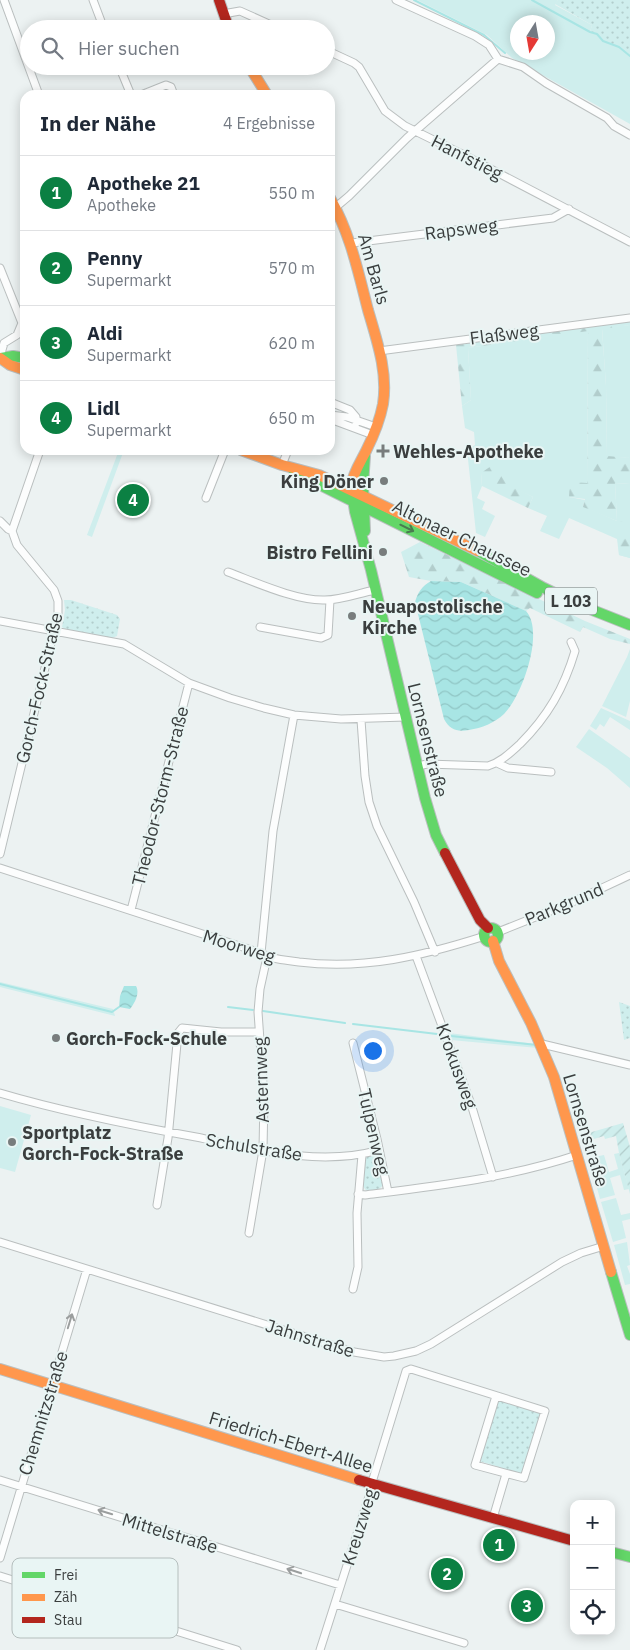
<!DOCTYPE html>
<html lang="de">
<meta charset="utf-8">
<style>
:root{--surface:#fff;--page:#f2f2f3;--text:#1f2937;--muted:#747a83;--line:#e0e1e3;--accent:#0b8043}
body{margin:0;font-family:"IBM Plex Sans",sans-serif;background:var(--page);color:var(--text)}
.controls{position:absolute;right:15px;bottom:15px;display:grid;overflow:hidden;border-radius:10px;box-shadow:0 2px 12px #0003}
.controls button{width:45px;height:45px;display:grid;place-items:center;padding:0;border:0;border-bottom:1px solid var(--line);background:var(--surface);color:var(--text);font:25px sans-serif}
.compass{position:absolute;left:510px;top:15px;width:45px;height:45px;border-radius:50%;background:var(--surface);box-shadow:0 2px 12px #0003;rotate:191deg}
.you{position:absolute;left:372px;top:1050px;width:18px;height:18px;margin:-12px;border:4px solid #fff;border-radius:50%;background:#1a73e8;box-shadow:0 0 0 8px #1a73e833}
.badge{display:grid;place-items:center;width:32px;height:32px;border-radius:50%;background:var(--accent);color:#fff;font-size:16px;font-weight:700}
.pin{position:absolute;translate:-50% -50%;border:2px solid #fff;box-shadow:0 1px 5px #0006}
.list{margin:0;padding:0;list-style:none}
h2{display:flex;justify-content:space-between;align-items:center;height:65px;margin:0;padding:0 20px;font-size:21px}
h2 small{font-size:16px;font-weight:400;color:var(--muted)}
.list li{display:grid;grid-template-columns:32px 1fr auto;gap:15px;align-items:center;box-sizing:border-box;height:75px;padding:0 20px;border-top:1px solid var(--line)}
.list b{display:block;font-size:19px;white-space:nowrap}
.list p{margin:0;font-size:16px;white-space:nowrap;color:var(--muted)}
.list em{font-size:16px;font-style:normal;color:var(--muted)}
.icon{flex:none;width:28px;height:28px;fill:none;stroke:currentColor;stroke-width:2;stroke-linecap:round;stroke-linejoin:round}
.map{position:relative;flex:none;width:630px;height:1650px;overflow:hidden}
.search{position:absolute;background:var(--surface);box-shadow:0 2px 12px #0003;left:20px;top:20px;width:315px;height:55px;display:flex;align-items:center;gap:12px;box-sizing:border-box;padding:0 18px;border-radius:28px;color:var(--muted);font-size:19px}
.panel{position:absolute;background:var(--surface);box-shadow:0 2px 12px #0003;left:20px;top:90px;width:315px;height:365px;border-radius:15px}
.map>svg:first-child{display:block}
.grass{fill:#cfeeed;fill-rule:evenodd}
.forest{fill:url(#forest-firs)}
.park{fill:url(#park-dots)}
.garden{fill:url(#garden-furrows)}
.water{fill:url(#water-waves)}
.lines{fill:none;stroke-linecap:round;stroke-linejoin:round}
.stream{stroke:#a8e5e4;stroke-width:2}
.street-casing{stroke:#babfbf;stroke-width:9}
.fast-casing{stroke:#babfbf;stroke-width:12}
.slow-casing{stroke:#babfbf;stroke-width:12}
.jam-casing{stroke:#babfbf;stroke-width:12}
.street{stroke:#fcfdfd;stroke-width:7}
.fast{stroke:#63d668;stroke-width:10}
.slow{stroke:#ff974d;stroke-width:10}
.jam{stroke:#b3261e;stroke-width:10}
.oneway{stroke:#4a7b4f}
.oneway2{stroke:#9b9e9e}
.poi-dot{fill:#787d7d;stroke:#e9f5f4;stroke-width:2}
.labels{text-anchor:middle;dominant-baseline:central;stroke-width:4;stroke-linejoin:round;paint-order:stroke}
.shield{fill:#e9f5f4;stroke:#6e7575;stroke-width:1}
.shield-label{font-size:16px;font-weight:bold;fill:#3a3e3e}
.street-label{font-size:18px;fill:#3a3e3e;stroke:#e9f5f4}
.poi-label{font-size:18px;font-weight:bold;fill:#3a3e3e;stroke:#e9f5f4;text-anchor:start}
.key{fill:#e9f5f4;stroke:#b4bebd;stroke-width:1}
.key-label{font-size:14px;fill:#3a3e3e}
</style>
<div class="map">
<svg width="630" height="1650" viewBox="0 0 630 1650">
<defs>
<pattern id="forest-firs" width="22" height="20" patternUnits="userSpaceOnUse" patternTransform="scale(1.25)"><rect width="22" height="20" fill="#cfeeed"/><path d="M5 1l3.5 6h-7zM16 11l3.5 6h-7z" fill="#b2cdcc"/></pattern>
<pattern id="park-dots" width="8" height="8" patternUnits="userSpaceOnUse" patternTransform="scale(1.25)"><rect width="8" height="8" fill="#cfeeed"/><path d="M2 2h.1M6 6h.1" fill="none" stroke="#b2cdcc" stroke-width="1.8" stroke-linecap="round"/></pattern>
<pattern id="garden-furrows" width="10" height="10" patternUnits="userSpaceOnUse" patternTransform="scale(1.25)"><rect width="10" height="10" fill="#cfeeed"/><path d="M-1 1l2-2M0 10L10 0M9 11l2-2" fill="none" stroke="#b2cdcc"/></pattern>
<pattern id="water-waves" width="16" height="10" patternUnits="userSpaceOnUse" patternTransform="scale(1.25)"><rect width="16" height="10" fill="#a8e5e4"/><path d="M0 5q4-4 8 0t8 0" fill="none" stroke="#91c6c5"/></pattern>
</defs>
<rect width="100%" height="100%" fill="#ecf2f2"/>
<path class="grass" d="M417,0H558L555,5L592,25L590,32L597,34L603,41L619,47L630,56V124L512,58L487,35ZM518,22H548V52H518Z
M630,325V458L607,457L606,386L602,328Z
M588,330L587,483L569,497L585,500L583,506L617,521L615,483L630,484V558L619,555L617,539L569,518L559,539L540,531L547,516L528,508L533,497L481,473L482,486L477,498L485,502L482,509L495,516L485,537L476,533L467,450L475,445L474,432L465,428L462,406L471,400L468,348Z
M119,450H124L92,537L87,535Z
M630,649V701L626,717L602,706L627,657Z
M601,708L630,721V730L610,717L604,727L600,724L596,730L590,726Z
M589,729L630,758V788L607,768L576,747Z
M0,982L113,1009L115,1016L0,987Z
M449,1033L536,1044L538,1048L451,1040Z
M0,1106L31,1115L15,1172L0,1168Z
M619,1153L629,1189L624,1190L620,1175L610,1178L615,1195L600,1199L589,1158L604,1155L609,1172L618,1169L614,1154Z
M616,1198L621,1215L630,1213V1219L622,1221L626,1238L613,1242L601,1202Z
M627,1242L630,1265L627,1266L630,1274V1284L625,1285L614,1245Z"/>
<path class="forest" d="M630,321V325L602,329L606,386L607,456L630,458V484L615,483L617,521L630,523V558L619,555L617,521L583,507L585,499L569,497L570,482L587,483L588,331L468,348L471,400L462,406L456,345Z
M494,464L506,469L508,484L533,497L528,508L482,486L481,473Z
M420,542L585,621L630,639V644L610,639L583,627L580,632L530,608L526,611L461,582L431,581L409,577L401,552Z"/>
<path class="park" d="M558,0H630V56L619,47L603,41L597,34L590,32L592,25L555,4Z
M64,600H71L117,615L120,619L117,636L112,638L65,629L62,627L65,610Z
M619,1002L630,1006V1038L624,1040Z
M375,1156L378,1157L383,1185L378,1190L367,1191C358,1184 364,1169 365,1159L367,1157Z
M497,1400L541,1413L523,1474L479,1461Z"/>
<path class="garden" d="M623,1123L630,1147V1194L619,1153L616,1136L605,1139L604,1136L587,1141L585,1134Z"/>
<path class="water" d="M431,581L461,582L526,611C545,632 522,696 504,714C494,723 482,728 469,730C457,732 450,730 444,719L415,602C418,592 422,586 431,581Z
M124,986H136C140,993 135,1003 130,1009L119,1007L120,996Z"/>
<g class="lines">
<path class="stream" d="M414,0L484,35L505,53
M532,0L590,32L597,34L603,41L619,47L630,56
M0,984L112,1012L119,1007
M228,1007L253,1010
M263,1011L345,1023
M353,1024L437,1034
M451,1036L537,1045"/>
<g class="street-casing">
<path id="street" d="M4,0L39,95
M93,0L104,29
M396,0L475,36L489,45L498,59L523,67L546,83L607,118L614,126L630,135
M223,14L240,11L280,29
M326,50L354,63L359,67L385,111L405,126L464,155L630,242
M119,66L131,95
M141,95L166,85L171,87L174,95
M330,212L349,196L407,138L498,59
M352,243L553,218L569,209
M0,268L22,323L17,335L4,343L0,357
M379,351L630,318
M330,402L350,410L356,417V423
M330,415L347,417L376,427
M330,419L373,435
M282,465L288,450
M206,498L225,450
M0,521L8,529L12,531
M228,572C255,582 296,601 325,600C342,600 359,593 375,590
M0,621L124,644L189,683L230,698L264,708L294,715L341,719L406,717
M260,627L321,638L328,635L330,600
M361,720L365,776L369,802L377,826L414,902L435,952
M497,763L508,768L551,772
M418,766L427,764L488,766C501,762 510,753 520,744C548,716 564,688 575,651L571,642
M0,854L58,614V601L54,590L17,545L12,531L40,450
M0,868L261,953C271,960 287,960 299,962C365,970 422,956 485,936
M131,910L189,683
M498,932L568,904L630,875
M261,953L273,831L294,715
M416,956L471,1104L493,1177
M353,1043L377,1139L388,1192
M542,1044L630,1065
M0,1093C64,1112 130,1125 196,1137C255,1149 320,1167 379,1150
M358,1194L365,1195C437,1186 508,1178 577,1155
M157,1205L168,1138L178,1033L182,1028L221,1032H259
M249,1233L263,1150L264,1097L258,1012L260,989L267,957
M0,1242L354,1352L384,1357L394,1356L416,1351L431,1344L562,1262L581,1253L604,1246
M353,1289L358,1267L357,1213L362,1155
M0,1480L340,1585
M493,1518L506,1474
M0,1558L87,1269
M0,1576L237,1650
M335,1604L464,1643
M320,1650L371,1490L373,1479L406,1371L411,1369L545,1411L524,1478L475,1465L496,1396"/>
</g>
<g class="fast-casing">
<path id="fast" d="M0,358L13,356L25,358
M365,456L363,485L365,531
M294,472L537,593
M351,486L355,512L371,570L425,798L436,835L445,853
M478,551L544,588L577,604L630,625
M484 935a7 7 0 1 1 14 0a7 7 0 1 1-14 0Z
M611,1272L630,1335
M611,1552L630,1557"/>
</g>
<g class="slow-casing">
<path id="slow" d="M249,66L267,95
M330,198C350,233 358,271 368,310C377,341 388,372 383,404C380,420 373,437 366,451C360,463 353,473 351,486
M0,358L10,365L25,370
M241,450L282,465L319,475L478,551
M493,941L499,961L531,1023L554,1077L611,1272
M0,1369L359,1480"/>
</g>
<g class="jam-casing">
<path id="jam" d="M219,0L229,29
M445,853L480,920L488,928
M359,1480L574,1541"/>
</g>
<use href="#street" class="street"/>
<use href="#fast" class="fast"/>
<use href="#slow" class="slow"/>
<use href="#jam" class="jam"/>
</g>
<defs><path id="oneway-shaft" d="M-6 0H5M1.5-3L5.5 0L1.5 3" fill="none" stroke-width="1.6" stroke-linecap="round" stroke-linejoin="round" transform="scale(1.25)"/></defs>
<use class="oneway" href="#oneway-shaft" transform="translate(407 528) rotate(26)"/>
<g class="oneway2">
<use href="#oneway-shaft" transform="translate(70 1321) rotate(-73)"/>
<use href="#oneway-shaft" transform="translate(105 1512) rotate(-163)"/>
<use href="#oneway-shaft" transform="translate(294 1571) rotate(-162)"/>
</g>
<g class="poi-dot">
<path d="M380.5 443.5h5v5h5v5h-5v5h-5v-5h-5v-5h5z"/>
<circle cx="384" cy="481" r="5"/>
<circle cx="383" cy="552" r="5"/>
<circle cx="352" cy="616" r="5"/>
<circle cx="56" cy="1038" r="5"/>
<circle cx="12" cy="1142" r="5"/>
</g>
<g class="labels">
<rect class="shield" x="545" y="587.5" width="52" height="27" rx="4"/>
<g class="shield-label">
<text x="571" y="601">L 103</text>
</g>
<g class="street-label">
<text transform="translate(467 157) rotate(27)">Hanfstieg</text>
<text transform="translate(461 229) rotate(-7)">Rapsweg</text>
<text transform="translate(374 269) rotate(74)">Am Barls</text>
<text transform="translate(504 334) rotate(-7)">Flaßweg</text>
<text transform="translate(462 538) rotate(26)">Altonaer Chaussee</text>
<text transform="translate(39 688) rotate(-77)">Gorch-Fock-Straße</text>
<text transform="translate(428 740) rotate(76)">Lornsenstraße</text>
<text transform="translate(160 796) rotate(-76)">Theodor-Storm-Straße</text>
<text transform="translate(564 904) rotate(-23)">Parkgrund</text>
<text transform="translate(239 946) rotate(17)">Moorweg</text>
<text transform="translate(457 1066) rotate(70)">Krokusweg</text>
<text transform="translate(261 1080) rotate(-92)">Asternweg</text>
<text transform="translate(586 1130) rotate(73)">Lornsenstraße</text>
<text transform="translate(374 1132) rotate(77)">Tulpenweg</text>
<text transform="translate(254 1147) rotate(9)">Schulstraße</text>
<text transform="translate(310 1338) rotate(17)">Jahnstraße</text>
<text transform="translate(43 1413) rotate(-73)">Chemnitzstraße</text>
<text transform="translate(291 1442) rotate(17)">Friedrich-Ebert-Allee</text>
<text transform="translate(359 1527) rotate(-73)">Kreuzweg</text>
<text transform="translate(170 1533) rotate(17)">Mittelstraße</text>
</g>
<g class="poi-label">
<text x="393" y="451">Wehles-Apotheke</text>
<text x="374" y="481" text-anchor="end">King Döner</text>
<text x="373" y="552" text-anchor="end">Bistro Fellini</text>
<text x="362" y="606">Neuapostolische<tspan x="362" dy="21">Kirche</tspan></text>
<text x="66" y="1038">Gorch-Fock-Schule</text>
<text x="22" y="1132">Sportplatz<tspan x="22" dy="21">Gorch-Fock-Straße</tspan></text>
</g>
</g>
<rect x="12" y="1558" width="166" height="80" rx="8" class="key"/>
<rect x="22" y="1572" width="23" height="6" fill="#63d668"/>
<rect x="22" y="1594" width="23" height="7" fill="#ff974d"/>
<rect x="22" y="1617" width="23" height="6" fill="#b3261e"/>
<g class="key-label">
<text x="54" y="1580">Frei</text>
<text x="54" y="1602">Zäh</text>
<text x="54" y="1625">Stau</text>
</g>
</svg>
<div class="controls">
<button>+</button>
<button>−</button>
<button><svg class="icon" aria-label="locate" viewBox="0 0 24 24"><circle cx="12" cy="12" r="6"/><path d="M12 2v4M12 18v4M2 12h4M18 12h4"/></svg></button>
</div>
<svg class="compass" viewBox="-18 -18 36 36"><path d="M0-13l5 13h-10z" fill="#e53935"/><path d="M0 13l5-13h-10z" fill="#747a83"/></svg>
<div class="you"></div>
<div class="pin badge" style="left:499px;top:1545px">1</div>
<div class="pin badge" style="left:447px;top:1574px">2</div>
<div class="pin badge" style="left:527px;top:1606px">3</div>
<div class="pin badge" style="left:133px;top:500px">4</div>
<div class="search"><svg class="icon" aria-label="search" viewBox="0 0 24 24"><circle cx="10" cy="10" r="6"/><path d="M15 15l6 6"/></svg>Hier suchen</div>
<section class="panel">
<h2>In der Nähe<small>4 Ergebnisse</small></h2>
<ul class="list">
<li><span class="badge">1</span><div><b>Apotheke 21</b><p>Apotheke</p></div><em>550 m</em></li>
<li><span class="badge">2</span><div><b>Penny</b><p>Supermarkt</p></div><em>570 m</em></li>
<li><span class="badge">3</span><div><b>Aldi</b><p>Supermarkt</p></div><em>620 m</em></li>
<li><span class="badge">4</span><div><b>Lidl</b><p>Supermarkt</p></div><em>650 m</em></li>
</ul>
</section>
</div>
